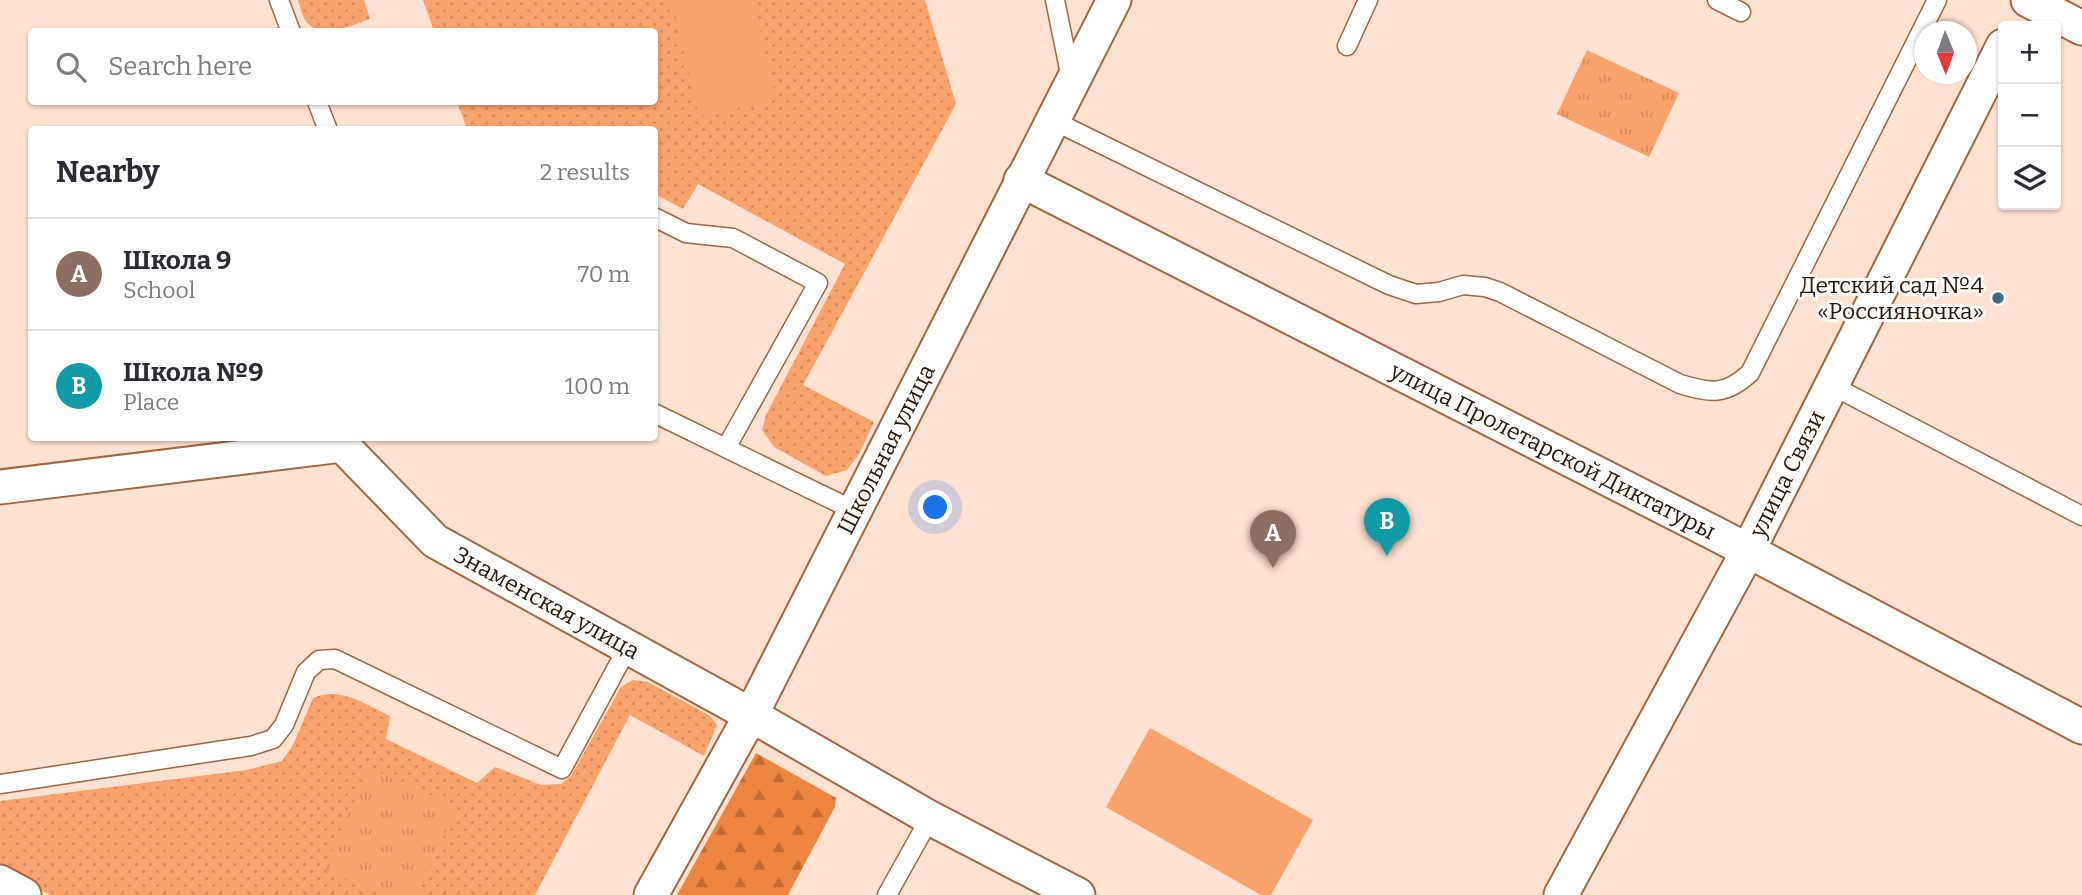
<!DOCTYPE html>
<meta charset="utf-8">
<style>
:root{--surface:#fff;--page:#f2f2f3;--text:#2b2b33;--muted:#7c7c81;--line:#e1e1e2;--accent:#b45309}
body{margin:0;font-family:Bitter,serif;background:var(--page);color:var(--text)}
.controls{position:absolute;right:21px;top:21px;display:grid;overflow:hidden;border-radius:7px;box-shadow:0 2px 5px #0004}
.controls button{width:63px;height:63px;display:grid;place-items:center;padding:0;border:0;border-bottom:2px solid var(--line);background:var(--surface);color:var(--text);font:35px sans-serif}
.compass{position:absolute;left:1914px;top:21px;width:63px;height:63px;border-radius:50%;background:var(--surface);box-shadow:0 2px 5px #0004;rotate:179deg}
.you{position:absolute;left:936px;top:508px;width:24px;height:24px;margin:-18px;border:5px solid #fff;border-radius:50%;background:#1a73e8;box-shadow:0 0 0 10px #1a73e833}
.badge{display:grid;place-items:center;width:46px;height:46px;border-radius:50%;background:var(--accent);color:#fff;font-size:23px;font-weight:700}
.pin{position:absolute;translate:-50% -58px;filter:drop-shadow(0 2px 4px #0008)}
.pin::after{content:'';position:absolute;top:37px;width:24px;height:21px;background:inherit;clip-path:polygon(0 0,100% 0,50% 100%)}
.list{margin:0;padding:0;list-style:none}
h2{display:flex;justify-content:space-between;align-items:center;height:91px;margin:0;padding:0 28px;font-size:30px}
h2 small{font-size:23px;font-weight:400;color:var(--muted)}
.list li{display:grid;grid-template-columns:46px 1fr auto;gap:21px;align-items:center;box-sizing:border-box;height:112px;padding:0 28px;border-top:2px solid var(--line)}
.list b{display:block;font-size:26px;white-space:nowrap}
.list p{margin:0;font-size:23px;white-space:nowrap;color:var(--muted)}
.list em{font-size:23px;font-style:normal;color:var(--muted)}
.icon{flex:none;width:38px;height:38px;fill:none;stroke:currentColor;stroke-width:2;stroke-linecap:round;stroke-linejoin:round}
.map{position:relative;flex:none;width:2082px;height:895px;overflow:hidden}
.search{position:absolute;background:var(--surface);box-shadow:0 2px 5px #0004;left:28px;top:28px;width:630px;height:77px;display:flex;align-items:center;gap:18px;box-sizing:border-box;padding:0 24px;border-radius:7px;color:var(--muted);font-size:26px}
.panel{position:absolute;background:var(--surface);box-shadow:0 2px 5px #0004;left:28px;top:126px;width:630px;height:315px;border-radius:7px}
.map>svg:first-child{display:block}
.grass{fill:url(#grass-dots)}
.forest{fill:url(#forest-firs)}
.park{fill:url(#park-tufts)}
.pitch{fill:#faa26c}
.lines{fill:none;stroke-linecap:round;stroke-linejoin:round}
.lane-casing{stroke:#a3653e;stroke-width:21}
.street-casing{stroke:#a3653e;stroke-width:37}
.lane{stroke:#fff;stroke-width:18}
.street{stroke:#fff;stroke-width:33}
.poi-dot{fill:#366d88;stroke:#fff;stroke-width:2.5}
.labels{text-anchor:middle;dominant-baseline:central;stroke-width:6;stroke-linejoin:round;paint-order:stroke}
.poi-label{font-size:23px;fill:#2e1606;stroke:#fff;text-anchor:end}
.street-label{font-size:23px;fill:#2e1606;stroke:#fff}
</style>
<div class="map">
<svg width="2082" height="895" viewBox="0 0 2082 895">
<defs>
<pattern id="grass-dots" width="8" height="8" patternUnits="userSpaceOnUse" patternTransform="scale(1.75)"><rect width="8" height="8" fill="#faa26c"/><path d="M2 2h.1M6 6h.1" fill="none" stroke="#d78b5c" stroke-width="1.8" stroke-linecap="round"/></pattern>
<pattern id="forest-firs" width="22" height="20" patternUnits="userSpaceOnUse" patternTransform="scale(1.75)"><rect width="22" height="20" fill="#ed8540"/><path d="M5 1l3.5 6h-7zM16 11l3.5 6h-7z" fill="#c06c34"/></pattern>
<pattern id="park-tufts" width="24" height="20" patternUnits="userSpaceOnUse" patternTransform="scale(1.75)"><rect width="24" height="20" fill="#faa26c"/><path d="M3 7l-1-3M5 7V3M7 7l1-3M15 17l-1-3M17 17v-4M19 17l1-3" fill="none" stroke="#d78b5c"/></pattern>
</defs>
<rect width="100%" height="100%" fill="#fee1d1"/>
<path class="grass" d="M298,0H364L370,19C351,25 322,41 306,21C302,16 300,6 298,0Z
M423,0H925L956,104L803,385L874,422L859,454L847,470L826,476L774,447L762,430L766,415L845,264L698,184L683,209L655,194L654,130L467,129L457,102H654V32L434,31Z
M633,680L648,682L710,716L717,725L704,756L630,715L535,895H50L0,868V801L247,770L282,761L293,745L313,698C341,686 364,704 390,716L386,739L477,783L495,767L541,785L561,784L571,776L621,687Z"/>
<path class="forest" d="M756,753L836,798L835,807L788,895H677Z"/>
<path class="park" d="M1587,50L1679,93L1649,157L1557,114Z
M369,768L457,807L418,895H382L324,869Z"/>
<path class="pitch" d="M672,0H753L776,99L699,117Z
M1150,728L1313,820L1271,895H1261L1106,807Z"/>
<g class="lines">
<g class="lane-casing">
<path id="lane" d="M279,0L291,32
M1055,0L1071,79
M1717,0L1741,12
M1347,46L1368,0
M317,102L328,130
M1052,120L1389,285L1416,294L1439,292L1463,285L1485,287L1500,292L1680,384C1711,393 1725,396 1750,373L1937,0
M654,217L686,233L733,238L818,283L726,448
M1831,385L2082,516
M654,413L853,510
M0,784L251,746L273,739L284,725L306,672L319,660L335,659L562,769L628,647
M887,895L930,818"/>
</g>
<g class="street-casing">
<g id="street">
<path d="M2028,0L2082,28"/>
<path id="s1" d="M1021,180L1718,535L2082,727"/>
<path id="s2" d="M0,487L342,445L435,541L751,715L930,818L1078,895"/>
<path d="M0,882L24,895"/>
<path id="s3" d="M651,895L751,715L1114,0"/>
<path id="s4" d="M1561,895L1748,551L2003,46"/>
</g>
</g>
<use href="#lane" class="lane"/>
<use href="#street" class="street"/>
</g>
<circle class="poi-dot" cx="1998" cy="298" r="7"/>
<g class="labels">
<g class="poi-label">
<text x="1984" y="285">Детский сад №4<tspan x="1984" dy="26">«Россияночка»</tspan></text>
</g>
<g class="street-label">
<text stroke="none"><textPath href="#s3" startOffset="504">Школьная улица</textPath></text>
<text stroke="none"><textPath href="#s1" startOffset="597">улица Пролетарской Диктатуры</textPath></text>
<text stroke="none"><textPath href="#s4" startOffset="478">улица Связи</textPath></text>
<text stroke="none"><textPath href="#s2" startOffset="606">Знаменская улица</textPath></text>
</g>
</g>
</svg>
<div class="controls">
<button>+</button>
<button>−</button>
<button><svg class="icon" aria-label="layers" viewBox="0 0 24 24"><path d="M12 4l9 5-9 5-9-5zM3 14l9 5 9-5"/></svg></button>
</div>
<svg class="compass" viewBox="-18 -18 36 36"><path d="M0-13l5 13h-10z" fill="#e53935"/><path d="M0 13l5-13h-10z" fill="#7c7c81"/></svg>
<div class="you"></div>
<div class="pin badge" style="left:1273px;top:568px;background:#8d6e63">A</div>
<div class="pin badge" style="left:1387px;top:556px;background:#0f9aa8">B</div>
<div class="search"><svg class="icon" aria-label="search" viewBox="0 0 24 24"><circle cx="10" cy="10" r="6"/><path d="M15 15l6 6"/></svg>Search here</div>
<section class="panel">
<h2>Nearby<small>2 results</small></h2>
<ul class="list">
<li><span class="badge" style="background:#8d6e63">A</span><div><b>Школа 9</b><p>School</p></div><em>70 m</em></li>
<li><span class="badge" style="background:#0f9aa8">B</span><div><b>Школа №9</b><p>Place</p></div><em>100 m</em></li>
</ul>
</section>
</div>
